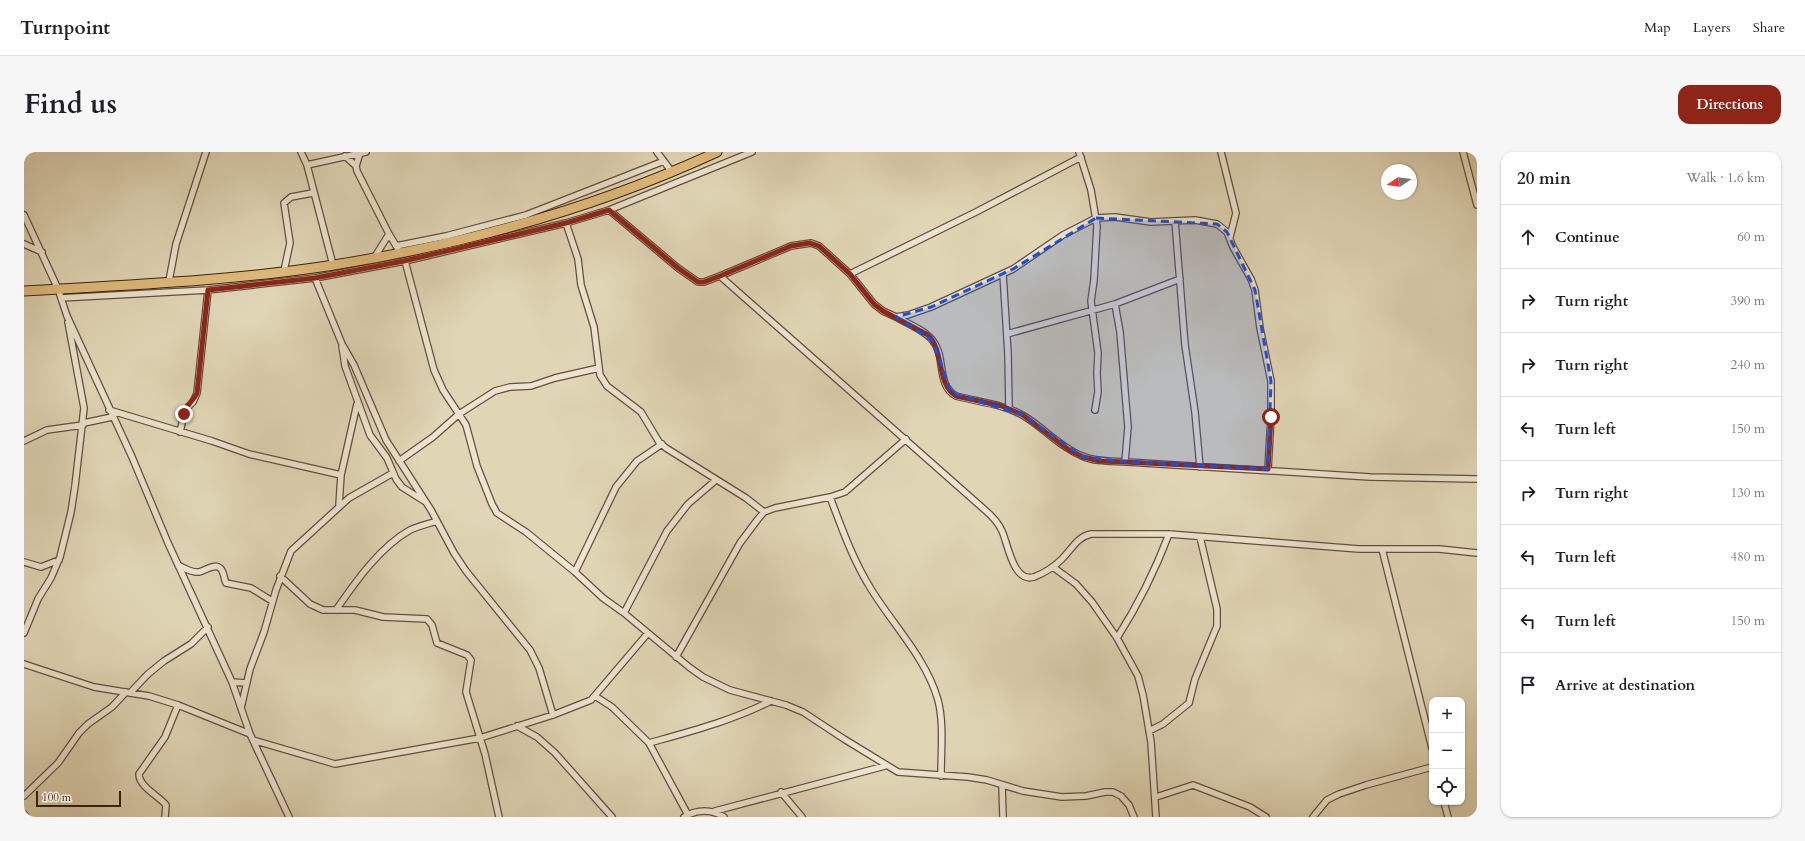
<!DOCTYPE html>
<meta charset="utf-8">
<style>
:root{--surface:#fff;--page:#f6f6f6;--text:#202124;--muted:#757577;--line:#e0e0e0;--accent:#8f2418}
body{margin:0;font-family:Cardo,serif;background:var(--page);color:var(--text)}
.controls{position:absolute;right:12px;bottom:12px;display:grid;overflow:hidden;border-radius:8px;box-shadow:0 1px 3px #0004}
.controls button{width:36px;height:36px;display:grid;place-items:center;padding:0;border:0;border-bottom:1px solid var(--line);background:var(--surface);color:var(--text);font:20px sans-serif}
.compass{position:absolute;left:1357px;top:12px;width:36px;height:36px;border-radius:50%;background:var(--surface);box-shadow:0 1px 3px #0004;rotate:257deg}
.scale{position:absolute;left:12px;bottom:10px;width:85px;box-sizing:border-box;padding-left:4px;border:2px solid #3b2212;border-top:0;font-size:11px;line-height:14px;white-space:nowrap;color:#3b2212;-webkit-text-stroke:3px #ebe4d0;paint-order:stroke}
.stop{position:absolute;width:12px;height:12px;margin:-9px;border:3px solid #8f2418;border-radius:50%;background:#fff}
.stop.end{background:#8f2418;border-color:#fff;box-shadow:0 1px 4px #0008}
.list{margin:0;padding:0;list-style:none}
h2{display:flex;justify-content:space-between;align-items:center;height:52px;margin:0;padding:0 16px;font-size:17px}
h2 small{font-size:13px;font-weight:400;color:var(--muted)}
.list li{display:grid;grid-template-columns:26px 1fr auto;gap:12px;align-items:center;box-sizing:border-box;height:64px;padding:0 16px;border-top:1px solid var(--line)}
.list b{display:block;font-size:15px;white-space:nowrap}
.list em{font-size:13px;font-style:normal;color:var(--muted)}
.icon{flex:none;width:22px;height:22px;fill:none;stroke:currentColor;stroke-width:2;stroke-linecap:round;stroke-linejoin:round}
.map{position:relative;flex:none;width:1453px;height:665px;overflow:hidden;border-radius:12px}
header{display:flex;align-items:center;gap:24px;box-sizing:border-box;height:56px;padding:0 20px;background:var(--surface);border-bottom:1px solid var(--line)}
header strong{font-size:19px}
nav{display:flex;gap:22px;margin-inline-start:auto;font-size:14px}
.intro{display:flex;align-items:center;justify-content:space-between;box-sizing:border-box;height:96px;padding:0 24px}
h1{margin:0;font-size:28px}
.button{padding:10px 18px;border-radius:12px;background:var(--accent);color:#fff;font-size:14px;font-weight:700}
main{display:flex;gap:24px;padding:0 24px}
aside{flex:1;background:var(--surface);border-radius:12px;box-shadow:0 1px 3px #0004}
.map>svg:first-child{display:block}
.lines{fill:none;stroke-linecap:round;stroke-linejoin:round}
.street-casing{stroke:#644f3b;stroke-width:8}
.primary-casing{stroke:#3b2212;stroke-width:11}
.street{stroke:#ebe4d0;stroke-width:5.5}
.primary{stroke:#e0bb7b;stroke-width:9}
.route{stroke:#8f2418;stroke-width:5}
.marked{fill:#1d4ed8;fill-opacity:0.2;stroke:#1d4ed8;stroke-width:3;stroke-dasharray:8 5;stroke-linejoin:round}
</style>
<header>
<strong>Turnpoint</strong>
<nav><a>Map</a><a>Layers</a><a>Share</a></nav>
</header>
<div class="intro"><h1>Find us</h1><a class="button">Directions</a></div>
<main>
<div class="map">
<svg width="1453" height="665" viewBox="0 0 1453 665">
<rect width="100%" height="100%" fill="#e0d6b6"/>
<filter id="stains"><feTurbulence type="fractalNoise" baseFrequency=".005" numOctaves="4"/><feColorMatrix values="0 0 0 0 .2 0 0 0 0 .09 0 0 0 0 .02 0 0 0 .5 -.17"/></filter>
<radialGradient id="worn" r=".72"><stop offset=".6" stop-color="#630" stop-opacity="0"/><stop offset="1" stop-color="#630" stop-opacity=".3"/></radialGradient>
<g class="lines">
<g class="street-casing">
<path id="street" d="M277,0L283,13L309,113
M633,0L648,20
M1055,0L1067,38L1073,74L1070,128L1067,149L1074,201L1073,221L1074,240L1071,258
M1197,0L1212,61L1206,85
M1439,0L1453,53
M336,1L332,14L333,19L365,82L374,97
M321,4L332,14
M283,13L342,0
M585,58L654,116L674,130H680L696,124L767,94L787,91L795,94L826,122L850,152L859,159L872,165L884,163L907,155L989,117L1039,83L1072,66L1091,65L1127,70L1171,68L1193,72L1203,80L1209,95L1227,127L1231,138L1236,176L1247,229V265L1244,317
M0,63L34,137L43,164L108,305L144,391L208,530L226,582L265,665
M1151,69L1161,193L1171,260L1176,315
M542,71L554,107L557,133L570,175L576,223L583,234L617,260L635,290L642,296L722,346L740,360
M0,92L18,100
M372,94L422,84L502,63L640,9
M350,106L365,82
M381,109L410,218L419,238L442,273L453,314L468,352L473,361L502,380L551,420L579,446L600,461L665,515L679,525L706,538L762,553L779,560L820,587L874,620L944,625L963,628L999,639L1038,645L1062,644L1081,640H1089L1097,644L1105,653L1110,665
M260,119L266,91L260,51L267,45L289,41
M826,122L952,60L1057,5
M979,122L984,202L985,257
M696,124L961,358C968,364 974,370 978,379C984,392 989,431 1010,425C1020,421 1030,415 1038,407C1048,397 1053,385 1067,382H1145L1335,397H1415L1453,401
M291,126L318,192L330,213L362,288L407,358L430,401L442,419L506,498L515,516L529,563
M145,129L152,92L182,0
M37,146L184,138L291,126L381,109L542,71L585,58L728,0
M1091,152L1096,180L1104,275L1101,310
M872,165C884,172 901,178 909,189C922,205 912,233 932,244C954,250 980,252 1000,264C1020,276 1036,295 1058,304C1071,310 1088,309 1103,310L1346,325L1453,327
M983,182L1091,152L1156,127
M318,194L321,214L346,283L363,306L372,327L378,335L400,349
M85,258L188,289L225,302L317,323
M60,271L88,265
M156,280L161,258L169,250L173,241L184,138
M0,289L23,278L59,273
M375,309L409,285L435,262L471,239L486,235L507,234L531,226L575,216
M806,345C818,377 829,408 847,437C869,473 902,506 914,548C920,571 917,599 917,624
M315,353L317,323L333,252
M1358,397L1408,596
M0,410L17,415L35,408
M154,413C160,416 168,421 175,420C181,419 190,411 196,416C200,419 200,427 202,431L227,436L248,449
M1029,415L1052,432L1068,450L1093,486L1114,524L1119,543L1127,590L1132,665
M551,420L592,335L613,309L638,292
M256,424L286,452L299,458H331L359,465L403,467L408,473L413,491L443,503L447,508L442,540L461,602L475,665
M312,458C332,429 356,395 386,378C394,374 404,372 413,369
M600,461L643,379L664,352L692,328
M0,481L14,447L27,426L36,405L47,360L51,334L60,256L44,170
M1093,486C1114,453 1131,419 1145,382
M652,505L716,391L734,367L740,360L751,356L806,345L821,340L882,287
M0,512L70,535L125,544L154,553L226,582
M208,530L222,531
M106,541L124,522L140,509L167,492L184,475
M571,544L588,555L625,591L664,663
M217,556L226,517L240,480L252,438L267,399L325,346L369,321
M493,574L513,585L531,601L588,665
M1125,579L1139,572L1165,551L1171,527L1193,474V457L1176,385
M229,588L311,612L456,586L529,563L567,548L624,481
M625,591C668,579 707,569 747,549
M978,633L979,665
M757,640L778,665
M0,644L34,611L55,581L64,572L88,555L102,540
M1132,645L1169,633L1226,655L1242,665
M1420,650L1424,665
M691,659L861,614
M0,662L2,665
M141,665L142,653C135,644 115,635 115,622L141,585L154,553
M660,665C673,657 688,657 700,665
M1289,665L1303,648L1315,642L1342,633L1408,615"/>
</g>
<g class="primary-casing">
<path id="primary" d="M0,139C103,133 208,129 310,113C441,92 572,56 693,0"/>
</g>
<use href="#street" class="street"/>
<use href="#primary" class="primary"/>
</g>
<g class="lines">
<path class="route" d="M160,262C161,254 170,248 173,241L184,138L291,126L380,109L542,71L585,58L654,116L674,130H680L696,124L767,94L786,91L795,94L826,122L850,152L859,159L904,183C921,200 912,232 932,244L978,254L999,263L1045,298L1059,305L1076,309L1101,310L1244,317L1247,265"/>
</g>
<path class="marked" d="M1072,66L1193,72L1203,80L1231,138L1247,229L1244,317L1103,310L1059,305L999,263L927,241L909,189L872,165L907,155L989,117Z"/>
<rect width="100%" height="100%" filter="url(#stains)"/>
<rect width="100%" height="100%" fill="url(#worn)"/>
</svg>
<div class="controls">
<button>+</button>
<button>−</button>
<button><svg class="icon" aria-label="locate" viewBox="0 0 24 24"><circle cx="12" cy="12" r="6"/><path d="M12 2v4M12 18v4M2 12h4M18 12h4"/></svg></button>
</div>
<svg class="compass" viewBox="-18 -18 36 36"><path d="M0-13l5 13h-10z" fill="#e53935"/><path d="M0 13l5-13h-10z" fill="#757577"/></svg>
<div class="scale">100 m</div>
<div class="stop" style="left:1247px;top:265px"></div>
<div class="stop end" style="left:160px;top:262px"></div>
</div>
<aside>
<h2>20 min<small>Walk · 1.6 km</small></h2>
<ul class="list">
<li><svg class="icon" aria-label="ahead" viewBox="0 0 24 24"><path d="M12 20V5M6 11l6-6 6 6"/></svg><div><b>Continue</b></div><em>60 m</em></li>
<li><svg class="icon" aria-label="right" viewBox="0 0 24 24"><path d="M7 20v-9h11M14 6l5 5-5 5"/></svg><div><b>Turn right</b></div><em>390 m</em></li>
<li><svg class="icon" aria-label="right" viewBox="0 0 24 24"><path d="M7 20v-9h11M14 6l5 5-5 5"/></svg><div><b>Turn right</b></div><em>240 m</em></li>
<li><svg class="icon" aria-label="left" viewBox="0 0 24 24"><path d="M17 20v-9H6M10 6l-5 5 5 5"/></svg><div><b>Turn left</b></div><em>150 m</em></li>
<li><svg class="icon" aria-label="right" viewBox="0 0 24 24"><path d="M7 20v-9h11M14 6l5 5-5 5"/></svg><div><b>Turn right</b></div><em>130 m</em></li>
<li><svg class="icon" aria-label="left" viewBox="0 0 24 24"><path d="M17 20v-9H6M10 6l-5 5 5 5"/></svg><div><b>Turn left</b></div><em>480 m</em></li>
<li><svg class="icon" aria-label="left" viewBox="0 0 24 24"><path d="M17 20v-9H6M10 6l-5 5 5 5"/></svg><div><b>Turn left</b></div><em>150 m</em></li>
<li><svg class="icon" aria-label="arrive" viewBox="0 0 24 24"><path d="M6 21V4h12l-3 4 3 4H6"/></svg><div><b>Arrive at destination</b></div></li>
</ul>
</aside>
</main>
